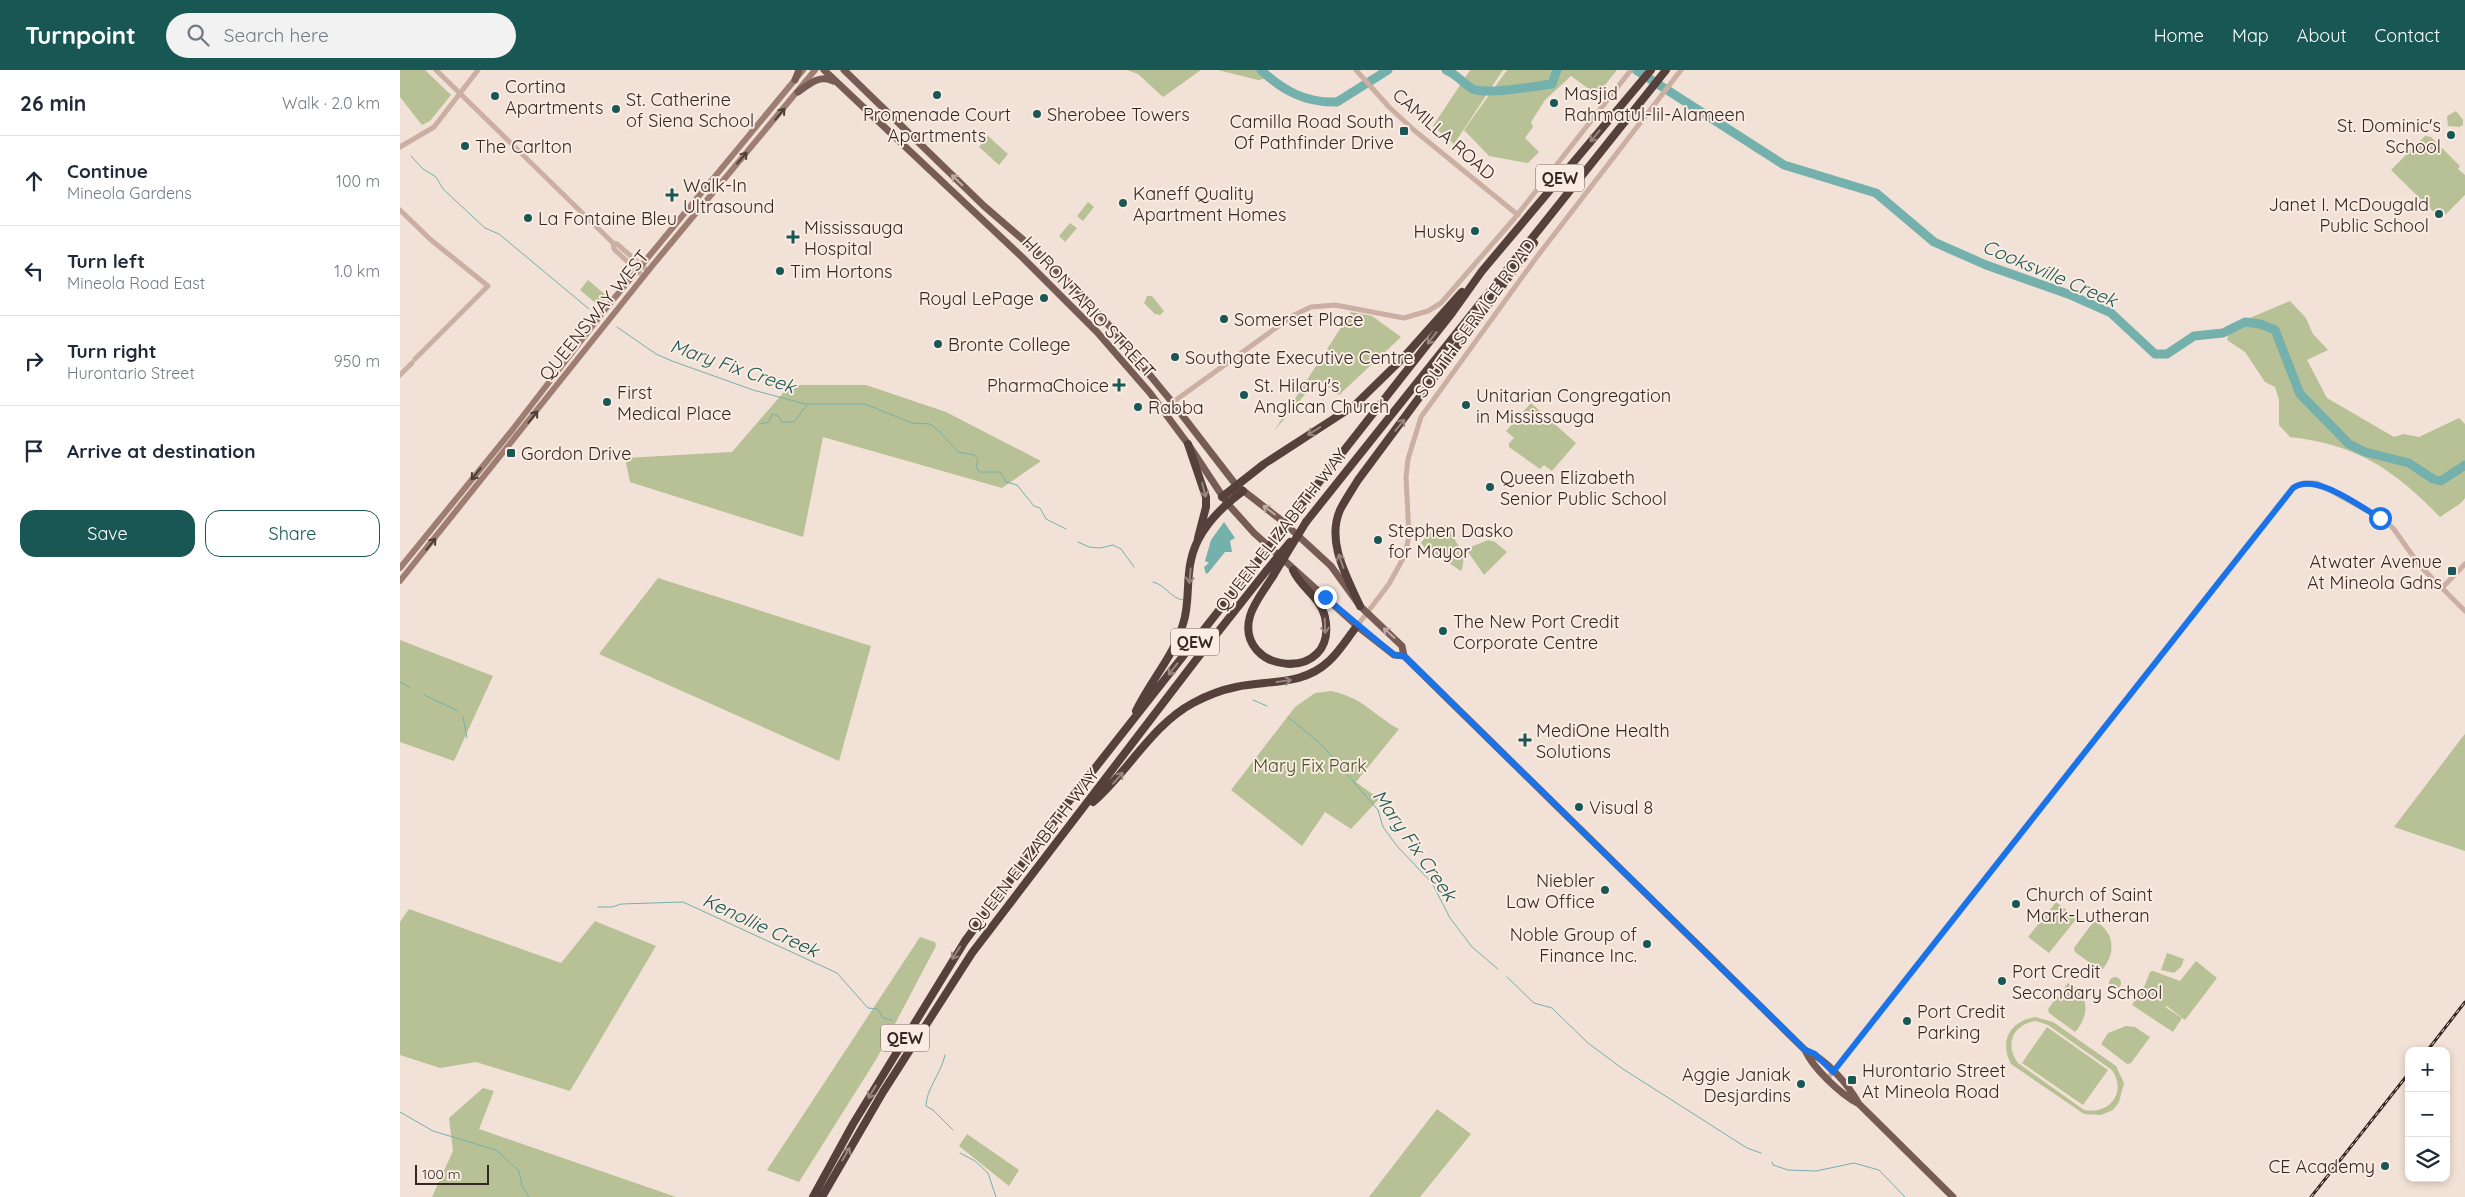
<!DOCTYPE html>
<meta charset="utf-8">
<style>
:root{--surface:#fff;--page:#f2f2f3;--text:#1f2937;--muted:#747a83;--line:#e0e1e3;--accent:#185754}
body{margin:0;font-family:Quicksand,sans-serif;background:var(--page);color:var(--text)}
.controls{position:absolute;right:15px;bottom:15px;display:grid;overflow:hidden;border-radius:10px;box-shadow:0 2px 8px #0003}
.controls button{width:45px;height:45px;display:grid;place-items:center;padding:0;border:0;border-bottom:1px solid var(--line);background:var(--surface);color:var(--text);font:25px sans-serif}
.scale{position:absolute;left:15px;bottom:12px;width:74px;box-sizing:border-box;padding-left:5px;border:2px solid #342825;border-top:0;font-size:14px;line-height:18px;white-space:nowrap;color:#342825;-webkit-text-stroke:4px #faece2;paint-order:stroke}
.stop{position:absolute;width:15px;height:15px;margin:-11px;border:4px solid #1a73e8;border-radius:50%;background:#fff}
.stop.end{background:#1a73e8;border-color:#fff;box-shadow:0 1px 5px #0008}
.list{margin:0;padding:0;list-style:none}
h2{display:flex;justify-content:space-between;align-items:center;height:65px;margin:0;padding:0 20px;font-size:21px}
h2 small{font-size:16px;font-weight:400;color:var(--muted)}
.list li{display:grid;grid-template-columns:32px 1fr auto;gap:15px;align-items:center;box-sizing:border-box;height:90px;padding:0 20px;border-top:1px solid var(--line)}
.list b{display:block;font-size:19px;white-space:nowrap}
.list p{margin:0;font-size:16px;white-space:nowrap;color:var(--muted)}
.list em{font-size:16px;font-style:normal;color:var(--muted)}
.actions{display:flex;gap:10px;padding:15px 20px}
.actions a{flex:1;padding:11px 0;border:1px solid var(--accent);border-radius:15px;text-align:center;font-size:18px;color:var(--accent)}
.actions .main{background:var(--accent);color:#fff}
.icon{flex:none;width:28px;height:28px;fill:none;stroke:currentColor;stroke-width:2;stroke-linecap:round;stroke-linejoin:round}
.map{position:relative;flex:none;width:2065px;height:1127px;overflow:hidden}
header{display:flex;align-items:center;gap:30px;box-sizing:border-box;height:70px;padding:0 25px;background:var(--accent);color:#fff}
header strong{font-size:24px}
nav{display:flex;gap:28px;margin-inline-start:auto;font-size:18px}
.search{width:350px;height:45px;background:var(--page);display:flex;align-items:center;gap:12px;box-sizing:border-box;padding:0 18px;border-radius:28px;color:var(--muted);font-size:19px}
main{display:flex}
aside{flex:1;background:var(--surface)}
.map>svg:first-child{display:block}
.green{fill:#b7c195;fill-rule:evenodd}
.water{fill:#74b0ac}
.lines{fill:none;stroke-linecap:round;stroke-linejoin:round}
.stream{stroke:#74b0ac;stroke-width:1}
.river{stroke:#74b0ac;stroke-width:9}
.tertiary{stroke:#caafa2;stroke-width:5}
.secondary{stroke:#9e7e73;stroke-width:6}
.primary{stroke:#775c55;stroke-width:7}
.motorway{stroke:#56403b;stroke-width:8}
.rail-casing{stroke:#342825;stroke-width:3}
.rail{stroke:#faece2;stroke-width:1;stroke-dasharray:4;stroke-linecap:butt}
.motorway-bridge{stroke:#56403b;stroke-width:8}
.oneway{stroke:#4e3e38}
.oneway2{stroke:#98857e}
.oneway3{stroke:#bfaba3}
.route{stroke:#1a73e8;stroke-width:6}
.poi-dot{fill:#185754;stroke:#faece2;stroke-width:2}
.labels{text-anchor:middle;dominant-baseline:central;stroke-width:4;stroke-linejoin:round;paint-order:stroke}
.shield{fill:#faece2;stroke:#6f635e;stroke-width:1}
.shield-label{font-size:16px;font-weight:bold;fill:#342825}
.poi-label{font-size:18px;fill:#342825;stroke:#faece2;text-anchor:start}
.street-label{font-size:18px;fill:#342825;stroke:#faece2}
.park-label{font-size:18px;fill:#485327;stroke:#faece2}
.water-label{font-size:19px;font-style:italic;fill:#185754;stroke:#faece2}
</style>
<header>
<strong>Turnpoint</strong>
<div class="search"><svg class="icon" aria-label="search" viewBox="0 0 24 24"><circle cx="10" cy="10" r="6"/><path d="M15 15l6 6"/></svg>Search here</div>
<nav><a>Home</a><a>Map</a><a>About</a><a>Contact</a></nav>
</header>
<main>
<aside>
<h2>26 min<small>Walk · 2.0 km</small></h2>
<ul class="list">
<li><svg class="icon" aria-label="ahead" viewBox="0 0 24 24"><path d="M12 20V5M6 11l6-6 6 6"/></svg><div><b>Continue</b><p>Mineola Gardens</p></div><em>100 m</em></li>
<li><svg class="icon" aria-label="left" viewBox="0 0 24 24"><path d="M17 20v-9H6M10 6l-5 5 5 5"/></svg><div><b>Turn left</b><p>Mineola Road East</p></div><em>1.0 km</em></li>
<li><svg class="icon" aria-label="right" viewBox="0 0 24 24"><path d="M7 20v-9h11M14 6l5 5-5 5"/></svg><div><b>Turn right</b><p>Hurontario Street</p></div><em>950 m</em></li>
<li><svg class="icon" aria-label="arrive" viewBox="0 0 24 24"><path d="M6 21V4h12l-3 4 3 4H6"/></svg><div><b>Arrive at destination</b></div></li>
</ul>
<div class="actions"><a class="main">Save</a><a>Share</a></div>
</aside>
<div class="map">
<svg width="2065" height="1127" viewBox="0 0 2065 1127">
<rect width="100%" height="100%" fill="#f2e1d6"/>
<path class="green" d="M0,0H25L51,25L30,51L22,55L0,27Z
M727,0H801L763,27L738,4Z
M818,0H867L869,8L858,10Z
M1070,0H1103L1054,74L1033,56Z
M1107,0H1217L1197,25L1171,6L1145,30L1131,52L1133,57L1125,68L1139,82L1128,93L1089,86L1064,60Z
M2056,41L2063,50V55L2059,57L2048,56L2047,46Z
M588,66L608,84L599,95L579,77Z
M2025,66L2031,67L2060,96L2058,99L2065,105V125L2041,149L1991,100Z
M688,132L694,137L683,151L677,146Z
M670,153L677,158L665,172L659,166Z
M188,210L208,227L199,236L180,220Z
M747,226H752L764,241L760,245L755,244L744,233Z
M1890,231L1906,248L1913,264L1928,280L1907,290L1927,328L1994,367L2004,364L2019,367L2059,348L2065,354V428L2061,433L2040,447C1993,399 1958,375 1890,367L1879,355V330L1875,317L1865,312L1845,282L1827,270L1831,256Z
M951,242L972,246L1001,267L939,325L918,309L874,361Z
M390,315H466L546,342L641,391L602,418L423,367L403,467L230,412L225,388L332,382Z
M1131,333L1176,373L1152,401L1144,395L1140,399L1109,377V373L1114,368L1106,361Z
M1046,455C1054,471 1069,484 1061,501L1049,493L1043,484L1031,486L1021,473L1028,464Z
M1088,470L1095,472L1107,482L1084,505L1068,482L1073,476Z
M258,508L471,576L439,691L199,584Z
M0,570L93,606L54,691L0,672Z
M931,621C966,629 971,644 999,659L956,712L979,729L951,759L925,742L902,776L831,720L895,637L915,623Z
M2065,664V781L1994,757L2064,665Z
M1656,832L1677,848L1649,883L1628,867Z
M9,839L161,893L195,851L256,876L170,1021L76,992L40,998L0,985V852Z
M1694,851C1716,861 1716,885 1701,901L1675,882L1674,878Z
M520,867L535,872L536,876L477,988L399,1112L367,1100Z
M1767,883L1784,889L1781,897L1774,903L1761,900Z
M1796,891L1817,908L1785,950L1767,936L1765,937L1782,948L1773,962L1732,935L1741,921L1742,922L1750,902L1753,901L1780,911Z
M1709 913a6 6 0 1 1 12 0a6 6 0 1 1-12 0Z
M1668,913C1690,923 1690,946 1675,962L1649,943L1648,939Z
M1635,947L1653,952L1716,996L1724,1013L1719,1032L1713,1040L1701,1045L1684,1044L1611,994C1599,971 1610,951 1635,947ZM1636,951L1648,955L1712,1000C1727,1022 1710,1045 1684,1040L1618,993C1604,975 1613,954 1636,951Z
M1726,956L1735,957L1750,967L1731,993L1727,994L1701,974L1708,963Z
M1647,957L1708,1000L1683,1035L1622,993Z
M83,1018L94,1021L79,1059L276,1127H32L53,1081L49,1048Z
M1037,1039L1071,1064L1020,1127H969Z
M567,1064L619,1100L609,1116L559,1076Z"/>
<path class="water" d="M824,452L835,468L830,471L832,482H825L808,503L806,504L804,497L809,493L805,491L811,470Z"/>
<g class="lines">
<path class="stream" d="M11,86L23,99L36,107L43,119L85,158L99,164L189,239
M217,257L256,284L272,291L353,320L405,334H465L512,353L530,354L540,362L558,382L574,385L578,389L576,397L579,402H600L606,412L617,415L634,436L640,438L646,449L666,459
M360,354L369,352L372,344L378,346L382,352H394L407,335
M678,472L689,477L700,478L713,475L721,479L734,497
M753,512C766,515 770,528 783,530
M0,612L10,618
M24,625L58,641
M853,630L867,636
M63,647L67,668
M888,647L922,675L978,740L983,757L997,776L1032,813L1050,848L1072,877L1098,899
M198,837H212L221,834L283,832L437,903L468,938L478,939L483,948L492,950
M1107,907L1134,933L1152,938L1188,973L1223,999L1347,1078L1361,1083
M545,985C541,1004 526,1019 526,1036L533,1040L553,1060
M0,1042L33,1061L96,1080L119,1101L122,1116L129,1127
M560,1083L575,1091L588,1103L596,1127
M1372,1092L1373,1095L1388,1100L1416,1101L1454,1093L1479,1100L1505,1127"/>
<path class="river" d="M861,0C883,21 906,33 937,32L988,0
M1046,0C1056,4 1062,12 1071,18C1082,26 1137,16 1152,14L1157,0
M1236,0L1384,95L1476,123L1534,172L1586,195L1668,224L1711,243L1755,284H1767L1794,266L1823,263L1845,252L1860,254L1875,260L1900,324L1949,374L1965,382L2009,393L2033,409L2041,411L2065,395"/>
<path class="tertiary" d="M36,0L213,173L217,174L248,201
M956,0L989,37L1015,61L1118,145
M0,77L34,57L78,0
M0,140L31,170L88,216L15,289
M213,173L214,179L244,207
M0,305L12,293
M762,340L894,245L911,237L935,235L1004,248L1028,241L1041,233L1114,149L1231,0
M2042,518L2065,494
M957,556L989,514L1005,485L1009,466L1006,407L1008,389L1021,347L1136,188L1281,0
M1428,1008L1894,417L1904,413H1917L1980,448L1993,458L2020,496L2065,541"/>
<path class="secondary" d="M0,498L113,359L207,237L403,0
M0,511L252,196L415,0"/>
<path class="primary" d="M424,0L623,188L697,262L750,323L788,374L827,433L854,463L957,556L994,585L1004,586
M444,0L584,136L635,180L678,221L707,253L772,332L836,415L881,450L931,496L960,536L1002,576L1004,586L1405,980C1426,989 1448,1014 1459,1034L1553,1127
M395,10L399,0
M398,22C409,14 420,4 433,11
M1405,980C1413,998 1440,1024 1459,1034"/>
<path class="motorway" d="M788,374L806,427V437L798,468
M822,427L864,394L955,335L1003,288L1062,222
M894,444L1052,243L1082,201L1251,0
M906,452L1266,0
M873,506C865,519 854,532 850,546C834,604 939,615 925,547C921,528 900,517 893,500
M960,536C947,507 926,472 940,440C945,430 952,420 958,410L1134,173
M736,641C750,611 774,586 783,554C790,534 786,511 791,490C797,461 820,438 843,421
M693,732C728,702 752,655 793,633C806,626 821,620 836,617C868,610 903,616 929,591C940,581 948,567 957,556
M413,1127L453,1054L565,871L666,735L857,492
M422,1127L483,1022L572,883L799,586L867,500"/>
<g class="rail-casing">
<path id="rail" d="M2027,981L2065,932
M1911,1127L2009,1003"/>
</g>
<use href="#rail" class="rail"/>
<path class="motorway-bridge" d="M857,492L894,444
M867,500L890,472
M873,506L906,452"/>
</g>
<defs><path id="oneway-shaft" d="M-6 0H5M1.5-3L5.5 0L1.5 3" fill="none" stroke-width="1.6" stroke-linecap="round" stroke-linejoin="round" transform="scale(1.25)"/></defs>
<g class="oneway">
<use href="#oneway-shaft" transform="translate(380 44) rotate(-50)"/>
<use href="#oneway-shaft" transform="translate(342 88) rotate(-49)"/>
<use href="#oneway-shaft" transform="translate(133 347) rotate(-52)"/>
<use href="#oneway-shaft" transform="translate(76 404) rotate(129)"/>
<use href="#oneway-shaft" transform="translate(31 474) rotate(-51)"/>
</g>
<g class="oneway2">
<use href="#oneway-shaft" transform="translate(1195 66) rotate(130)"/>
<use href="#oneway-shaft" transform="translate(1032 268) rotate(128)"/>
<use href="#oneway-shaft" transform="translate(1000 355) rotate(-51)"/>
<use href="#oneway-shaft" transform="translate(914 361) rotate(148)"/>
<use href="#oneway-shaft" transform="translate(804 420) rotate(76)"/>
<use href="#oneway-shaft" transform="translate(941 491) rotate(-109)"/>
<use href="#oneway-shaft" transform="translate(790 506) rotate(95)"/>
<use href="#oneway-shaft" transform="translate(925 556) rotate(88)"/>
<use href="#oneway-shaft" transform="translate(773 599) rotate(128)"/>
<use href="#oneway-shaft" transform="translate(884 611) rotate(-8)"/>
<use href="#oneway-shaft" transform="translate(718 708) rotate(-49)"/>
<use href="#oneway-shaft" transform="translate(556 883) rotate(123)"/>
<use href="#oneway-shaft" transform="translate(472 1022) rotate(121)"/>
<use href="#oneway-shaft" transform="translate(446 1084) rotate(-60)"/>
</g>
<g class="oneway3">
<use href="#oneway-shaft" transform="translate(557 110) rotate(-136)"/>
<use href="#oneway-shaft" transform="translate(869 440) rotate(-143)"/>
<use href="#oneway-shaft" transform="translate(989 563) rotate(-138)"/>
</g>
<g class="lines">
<path class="route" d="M925,527L994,585L1004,586L1405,980L1415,984L1433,1002L1893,418C1915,402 1959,436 1980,448"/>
</g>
<g class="poi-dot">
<circle cx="537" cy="25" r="5"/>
<circle cx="95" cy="26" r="5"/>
<circle cx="1154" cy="33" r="5"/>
<circle cx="216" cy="39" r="5"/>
<circle cx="637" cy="44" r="5"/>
<rect x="999" y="56" width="10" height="10" rx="2.5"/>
<circle cx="2051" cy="65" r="5"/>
<circle cx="65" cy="76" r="5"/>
<path d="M269.5 117.5h5v5h5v5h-5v5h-5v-5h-5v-5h5z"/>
<circle cx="723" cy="133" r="5"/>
<circle cx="2039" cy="144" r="5"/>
<circle cx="128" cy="148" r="5"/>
<circle cx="1075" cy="161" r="5"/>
<path d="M390.5 159.5h5v5h5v5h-5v5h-5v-5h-5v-5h5z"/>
<circle cx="380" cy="201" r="5"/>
<circle cx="644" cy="228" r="5"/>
<circle cx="824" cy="249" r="5"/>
<circle cx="538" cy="274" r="5"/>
<circle cx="775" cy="287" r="5"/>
<path d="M716.5 307.5h5v5h5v5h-5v5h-5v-5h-5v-5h5z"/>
<circle cx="844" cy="325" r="5"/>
<circle cx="207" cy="332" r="5"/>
<circle cx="1066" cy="335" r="5"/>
<circle cx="738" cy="337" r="5"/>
<rect x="106" y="378" width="10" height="10" rx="2.5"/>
<circle cx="1090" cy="417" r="5"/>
<circle cx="978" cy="470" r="5"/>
<rect x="2047" y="496" width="10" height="10" rx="2.5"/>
<circle cx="1043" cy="561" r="5"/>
<path d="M1122.5 662.5h5v5h5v5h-5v5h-5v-5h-5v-5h5z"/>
<circle cx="1179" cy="737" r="5"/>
<circle cx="1205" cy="820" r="5"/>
<circle cx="1616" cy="834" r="5"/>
<circle cx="1247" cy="874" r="5"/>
<circle cx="1602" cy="911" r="5"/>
<circle cx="1507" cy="951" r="5"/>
<rect x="1447" y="1005" width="10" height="10" rx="2.5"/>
<circle cx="1401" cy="1014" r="5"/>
<circle cx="1985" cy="1096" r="5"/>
</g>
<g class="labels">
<g class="shield">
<rect x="1136" y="94.5" width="48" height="27" rx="4"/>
<rect x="771" y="558.5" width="48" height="27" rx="4"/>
<rect x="481" y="954.5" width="48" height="27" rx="4"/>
</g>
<g class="shield-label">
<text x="1160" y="108">QEW</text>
<text x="795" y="572">QEW</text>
<text x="505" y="968">QEW</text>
</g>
<g class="poi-label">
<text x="105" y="16">Cortina<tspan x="105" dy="21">Apartments</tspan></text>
<text x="1164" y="23">Masjid<tspan x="1164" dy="21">Rahmatul-lil-Alameen</tspan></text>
<text x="226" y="29">St. Catherine<tspan x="226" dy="21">of Siena School</tspan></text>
<text x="537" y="44" text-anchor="middle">Promenade Court<tspan x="537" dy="21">Apartments</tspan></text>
<text x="647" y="44">Sherobee Towers</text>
<text x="994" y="51" text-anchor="end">Camilla Road South<tspan x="994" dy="21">Of Pathfinder Drive</tspan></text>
<text x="2041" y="55" text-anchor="end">St. Dominic's<tspan x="2041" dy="21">School</tspan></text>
<text x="75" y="76">The Carlton</text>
<text x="283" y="115">Walk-In<tspan x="283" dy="21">Ultrasound</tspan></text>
<text x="733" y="123">Kaneff Quality<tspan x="733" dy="21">Apartment Homes</tspan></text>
<text x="2029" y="134" text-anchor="end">Janet I. McDougald<tspan x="2029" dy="21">Public School</tspan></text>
<text x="138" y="148">La Fontaine Bleu</text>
<text x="404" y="157">Mississauga<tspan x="404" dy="21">Hospital</tspan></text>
<text x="1065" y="161" text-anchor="end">Husky</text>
<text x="390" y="201">Tim Hortons</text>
<text x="634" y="228" text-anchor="end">Royal LePage</text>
<text x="834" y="249">Somerset Place</text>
<text x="548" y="274">Bronte College</text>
<text x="785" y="287">Southgate Executive Centre</text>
<text x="709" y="315" text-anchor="end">PharmaChoice</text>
<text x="854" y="315">St. Hilary's<tspan x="854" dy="21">Anglican Church</tspan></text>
<text x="217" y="322">First<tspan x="217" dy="21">Medical Place</tspan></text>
<text x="1076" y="325">Unitarian Congregation<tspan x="1076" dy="21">in Mississauga</tspan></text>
<text x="748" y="337">Rabba</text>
<text x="121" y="383">Gordon Drive</text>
<text x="1100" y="407">Queen Elizabeth<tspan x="1100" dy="21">Senior Public School</tspan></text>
<text x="988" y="460">Stephen Dasko<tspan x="988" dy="21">for Mayor</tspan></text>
<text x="2042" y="491" text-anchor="end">Atwater Avenue<tspan x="2042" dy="21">At Mineola Gdns</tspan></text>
<text x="1053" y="551">The New Port Credit<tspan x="1053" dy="21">Corporate Centre</tspan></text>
<text x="1136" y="660">MediOne Health<tspan x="1136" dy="21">Solutions</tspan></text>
<text x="1189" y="737">Visual 8</text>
<text x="1195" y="810" text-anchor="end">Niebler<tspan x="1195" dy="21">Law Office</tspan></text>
<text x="1626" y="824">Church of Saint<tspan x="1626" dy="21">Mark-Lutheran</tspan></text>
<text x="1237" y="864" text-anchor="end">Noble Group of<tspan x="1237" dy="21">Finance Inc.</tspan></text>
<text x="1612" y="901">Port Credit<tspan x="1612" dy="21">Secondary School</tspan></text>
<text x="1517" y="941">Port Credit<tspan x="1517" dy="21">Parking</tspan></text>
<text x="1462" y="1000">Hurontario Street<tspan x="1462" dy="21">At Mineola Road</tspan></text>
<text x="1391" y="1004" text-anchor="end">Aggie Janiak<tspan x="1391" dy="21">Desjardins</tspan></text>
<text x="1975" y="1096" text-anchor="end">CE Academy</text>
</g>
<g class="street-label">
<text transform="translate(1044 64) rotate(41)">CAMILLA ROAD</text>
<text transform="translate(689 237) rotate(47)">HURONTARIO STREET</text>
<text transform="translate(194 245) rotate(-51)">QUEENSWAY WEST</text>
<text transform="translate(1075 248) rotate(-54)">SOUTH SERVICE ROAD</text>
<text transform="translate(881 460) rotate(-52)">QUEEN ELIZABETH WAY</text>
<text transform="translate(633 780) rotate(-52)">QUEEN ELIZABETH WAY</text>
</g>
<g class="park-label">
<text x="910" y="695">Mary Fix Park</text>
</g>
<g class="water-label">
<text transform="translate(1650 203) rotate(23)">Cooksville Creek</text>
<text transform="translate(333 296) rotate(19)">Mary Fix Creek</text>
<text transform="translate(1015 775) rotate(55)">Mary Fix Creek</text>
<text transform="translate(361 855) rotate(25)">Kenollie Creek</text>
</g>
</g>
</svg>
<div class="controls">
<button>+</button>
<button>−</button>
<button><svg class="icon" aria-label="layers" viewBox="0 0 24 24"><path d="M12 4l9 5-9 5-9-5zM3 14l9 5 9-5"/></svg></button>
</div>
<div class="scale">100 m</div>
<div class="stop" style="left:1980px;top:448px"></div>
<div class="stop end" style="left:925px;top:527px"></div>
</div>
</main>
